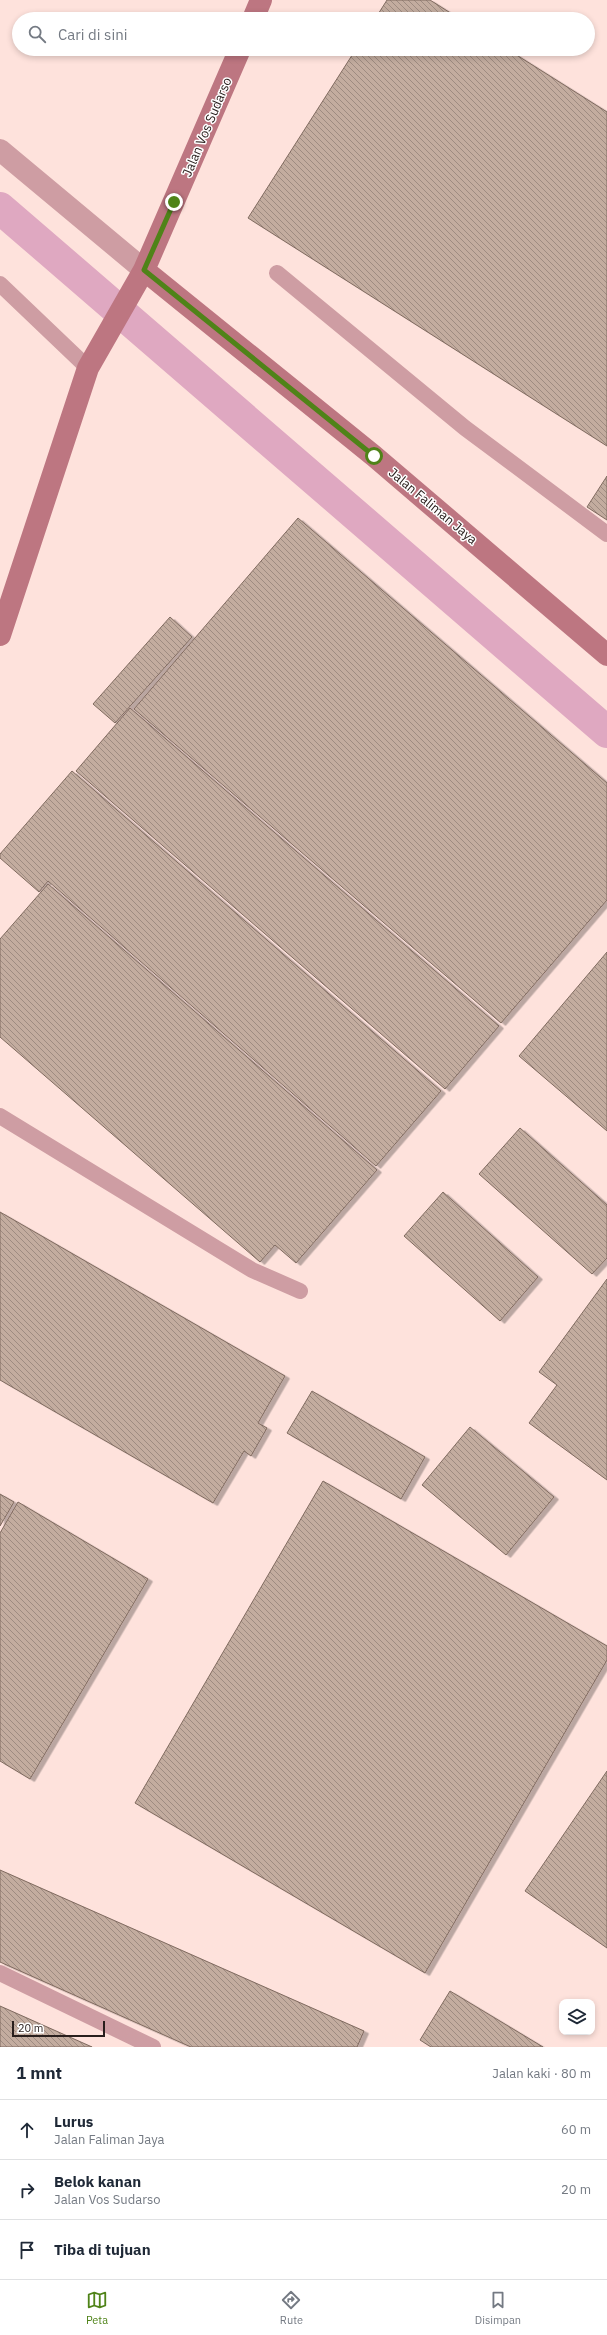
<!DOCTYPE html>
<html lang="id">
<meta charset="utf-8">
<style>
:root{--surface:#fff;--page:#f6f6f7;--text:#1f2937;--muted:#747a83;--line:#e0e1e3;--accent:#4f8318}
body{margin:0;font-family:"IBM Plex Sans",sans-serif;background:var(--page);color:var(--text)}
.controls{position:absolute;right:12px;bottom:12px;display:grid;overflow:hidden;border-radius:8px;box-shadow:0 2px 6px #0003}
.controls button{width:36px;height:36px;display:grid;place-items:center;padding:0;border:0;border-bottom:1px solid var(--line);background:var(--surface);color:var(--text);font:20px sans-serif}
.scale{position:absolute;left:12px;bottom:10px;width:93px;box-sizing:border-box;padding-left:4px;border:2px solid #281e1c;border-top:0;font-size:11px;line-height:14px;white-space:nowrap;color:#281e1c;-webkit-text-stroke:3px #fff;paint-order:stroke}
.stop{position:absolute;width:12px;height:12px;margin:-9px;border:3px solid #4f8318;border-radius:50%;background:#fff}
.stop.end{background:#4f8318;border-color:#fff;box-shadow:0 1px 4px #0008}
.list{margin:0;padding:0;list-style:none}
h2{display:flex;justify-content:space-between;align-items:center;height:52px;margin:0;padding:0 16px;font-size:17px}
h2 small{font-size:13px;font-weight:400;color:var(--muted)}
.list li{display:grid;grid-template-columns:26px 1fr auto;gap:12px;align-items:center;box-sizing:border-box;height:60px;padding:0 16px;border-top:1px solid var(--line)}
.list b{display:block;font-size:15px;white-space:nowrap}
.list p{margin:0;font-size:13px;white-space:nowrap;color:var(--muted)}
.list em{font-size:13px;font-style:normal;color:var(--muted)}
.icon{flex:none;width:22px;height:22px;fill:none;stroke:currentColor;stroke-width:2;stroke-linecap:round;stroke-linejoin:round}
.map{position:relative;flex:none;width:607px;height:2047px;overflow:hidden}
.search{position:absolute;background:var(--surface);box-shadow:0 2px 6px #0003;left:12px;right:12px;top:12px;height:44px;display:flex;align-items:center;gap:10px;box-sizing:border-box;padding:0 14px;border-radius:22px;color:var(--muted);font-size:15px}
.sheet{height:232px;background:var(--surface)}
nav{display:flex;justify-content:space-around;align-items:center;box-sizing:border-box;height:56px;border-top:1px solid var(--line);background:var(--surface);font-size:11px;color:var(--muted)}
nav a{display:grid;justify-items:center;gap:2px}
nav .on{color:var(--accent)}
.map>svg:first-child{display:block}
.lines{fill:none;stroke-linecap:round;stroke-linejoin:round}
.canal{stroke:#dfa8c1;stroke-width:32}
.building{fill:url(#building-back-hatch);stroke:#806b60;filter:url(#shadow)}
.lane{stroke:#ce9da3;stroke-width:16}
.street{stroke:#ce9da3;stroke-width:22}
.secondary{stroke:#bd7681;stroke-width:22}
.route{stroke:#4f8318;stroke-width:5}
.labels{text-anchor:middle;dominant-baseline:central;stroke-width:3;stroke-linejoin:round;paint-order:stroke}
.street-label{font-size:13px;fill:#281e1c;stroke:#fff}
</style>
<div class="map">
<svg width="607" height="2047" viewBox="0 0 607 2047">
<defs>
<pattern id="building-back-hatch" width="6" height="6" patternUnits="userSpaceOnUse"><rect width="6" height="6" fill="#c3ac9f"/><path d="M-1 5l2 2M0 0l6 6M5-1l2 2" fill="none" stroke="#9e8b81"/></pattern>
<filter id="shadow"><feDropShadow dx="4.5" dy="2.5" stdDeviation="0" flood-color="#0004"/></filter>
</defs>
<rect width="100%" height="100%" fill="#fee2dc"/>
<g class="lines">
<path class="canal" d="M0,208L607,732"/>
</g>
<path class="building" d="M387,0H430L460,19H375Z
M356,49H507L607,112V446L248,218Z
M607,476V520L587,507Z
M298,518L607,783V900L501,1023L134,709Z
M170,617L192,637L115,723L93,704Z
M130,708L499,1026L445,1089L76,771Z
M72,771L441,1091L376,1166L48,881L39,892L0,858V854Z
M48,884L377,1170L296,1263L275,1245L260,1262L0,1037V939Z
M607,952V1131L519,1056Z
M520,1128L607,1205V1258L592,1274L479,1174Z
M443,1192L538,1277L500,1321L404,1236Z
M0,1212L285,1376L258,1423L267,1428L251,1456L244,1451L213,1503L0,1380Z
M607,1279V1480L529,1423L557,1385L539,1372Z
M312,1391L425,1457L401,1499L287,1433Z
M470,1427L554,1497L506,1555L422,1485Z
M323,1481L607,1646V1660L425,1973L135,1803Z
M0,1494L14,1502L0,1526Z
M18,1502L148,1579L30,1779L0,1761V1533Z
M607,1771V1948L525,1891Z
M0,1870L364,2031L357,2047H191L0,1962Z
M450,1991L543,2047H431L420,2040Z
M0,2006L92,2047H0Z"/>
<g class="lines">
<path class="lane" d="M277,273L465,428L607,534
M0,284L88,368
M0,1116L252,1270L300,1291
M0,1973L153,2047"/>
<path class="street" d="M0,150L144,270"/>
<path class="secondary" d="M253,19L261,0
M144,270L374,456L607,655
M0,635L88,368L144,270L240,49"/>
</g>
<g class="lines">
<path class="route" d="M174,202L144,270L374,456"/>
</g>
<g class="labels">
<g class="street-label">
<text transform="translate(207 127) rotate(-67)">Jalan Vos Sudarso</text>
<text transform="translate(433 506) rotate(40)">Jalan Faliman Jaya</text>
</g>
</g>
</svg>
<div class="controls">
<button><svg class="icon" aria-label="layers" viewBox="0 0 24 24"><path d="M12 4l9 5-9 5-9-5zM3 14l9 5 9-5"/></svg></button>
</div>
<div class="scale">20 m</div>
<div class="stop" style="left:374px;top:456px"></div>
<div class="stop end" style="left:174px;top:202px"></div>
<div class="search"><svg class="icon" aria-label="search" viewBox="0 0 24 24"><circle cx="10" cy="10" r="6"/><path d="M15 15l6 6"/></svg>Cari di sini</div>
</div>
<section class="sheet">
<h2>1 mnt<small>Jalan kaki · 80 m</small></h2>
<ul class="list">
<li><svg class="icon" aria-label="ahead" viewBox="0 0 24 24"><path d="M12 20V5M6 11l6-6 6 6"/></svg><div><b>Lurus</b><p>Jalan Faliman Jaya</p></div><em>60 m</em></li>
<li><svg class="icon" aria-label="right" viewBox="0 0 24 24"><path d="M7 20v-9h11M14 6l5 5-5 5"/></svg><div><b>Belok kanan</b><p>Jalan Vos Sudarso</p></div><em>20 m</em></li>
<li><svg class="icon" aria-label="arrive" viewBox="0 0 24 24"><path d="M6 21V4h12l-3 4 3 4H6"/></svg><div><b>Tiba di tujuan</b></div></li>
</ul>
</section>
<nav>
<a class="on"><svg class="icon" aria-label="map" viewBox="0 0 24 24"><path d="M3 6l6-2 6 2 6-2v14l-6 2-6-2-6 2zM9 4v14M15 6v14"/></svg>Peta</a>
<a><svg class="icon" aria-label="directions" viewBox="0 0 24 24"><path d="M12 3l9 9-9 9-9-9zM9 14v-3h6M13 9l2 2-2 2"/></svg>Rute</a>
<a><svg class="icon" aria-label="saved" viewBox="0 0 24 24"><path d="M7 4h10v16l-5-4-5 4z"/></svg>Disimpan</a>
</nav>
